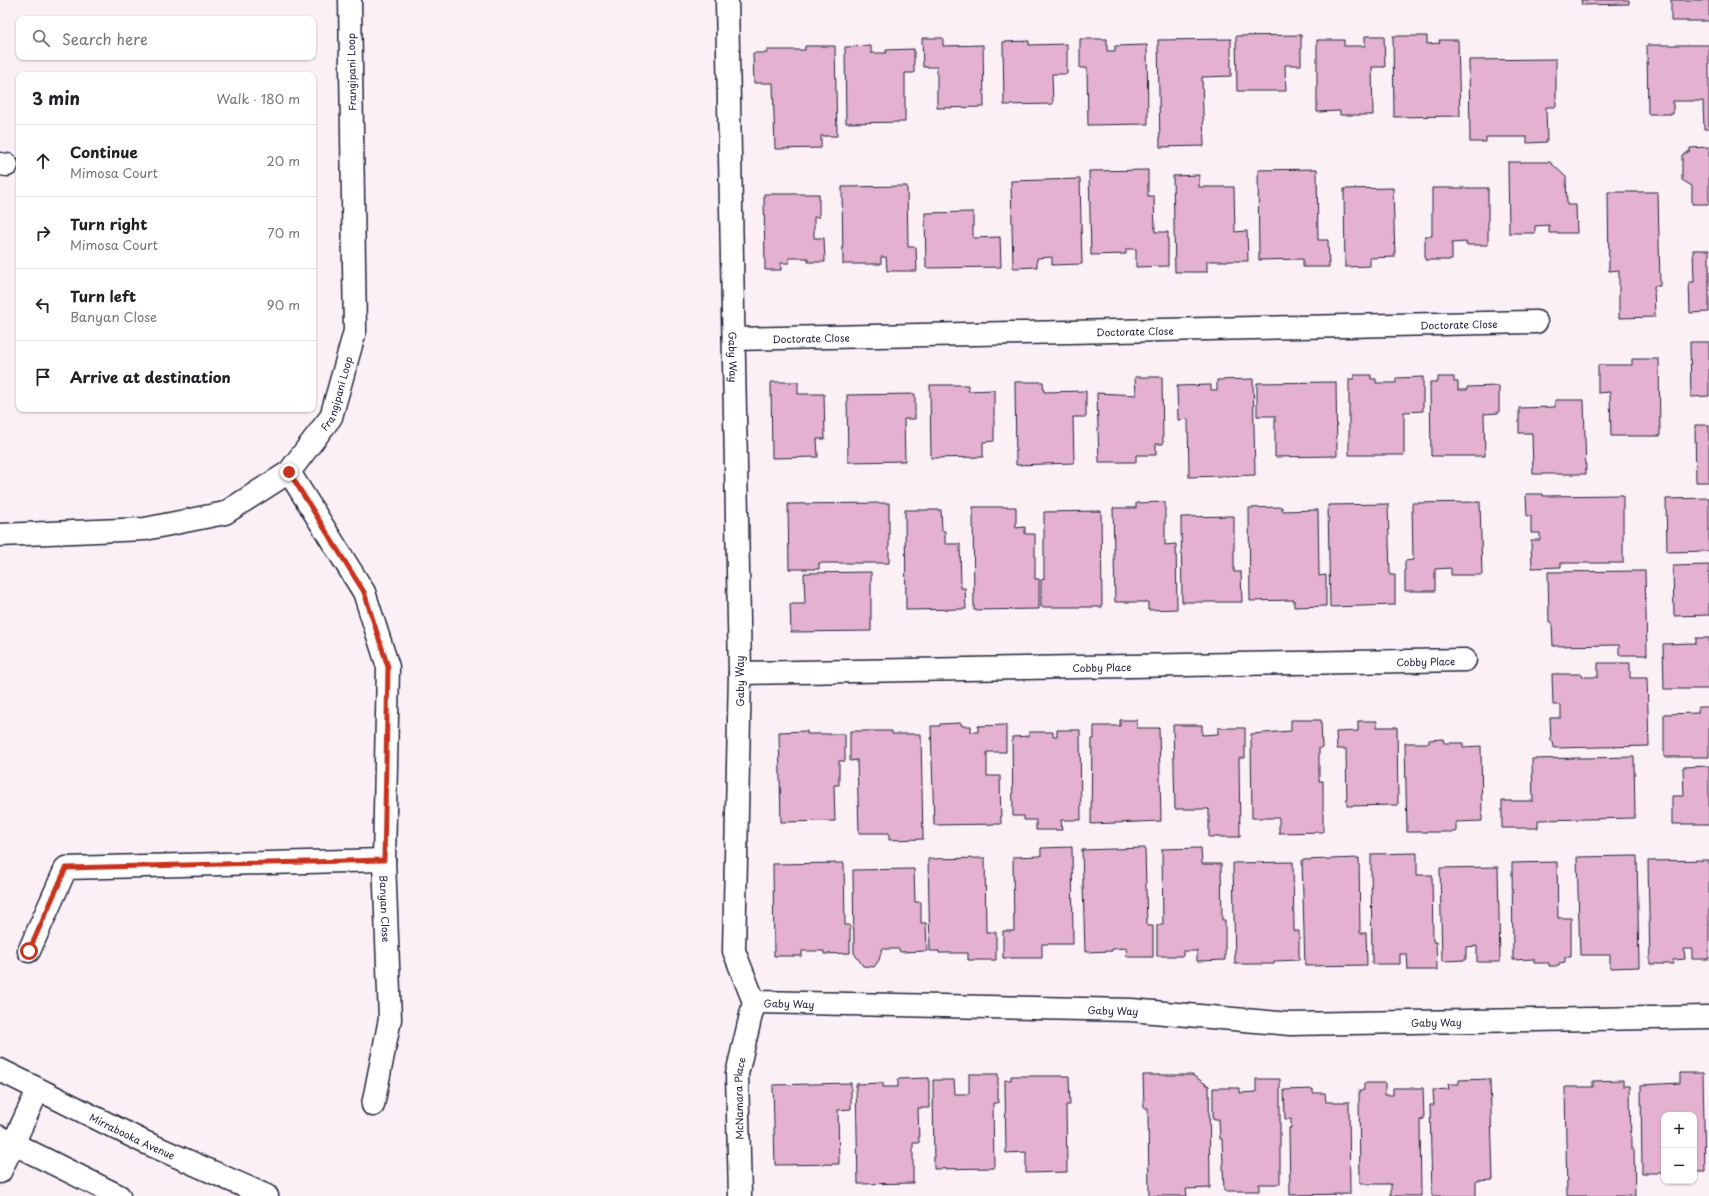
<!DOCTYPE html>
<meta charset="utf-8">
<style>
:root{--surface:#fff;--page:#f6f6f6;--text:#202124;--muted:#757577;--line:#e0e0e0}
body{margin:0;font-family:"Playpen Sans",sans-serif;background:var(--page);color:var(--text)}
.controls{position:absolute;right:12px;bottom:12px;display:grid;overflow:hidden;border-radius:8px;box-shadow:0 1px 3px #0004}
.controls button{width:36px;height:36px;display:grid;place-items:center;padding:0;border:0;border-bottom:1px solid var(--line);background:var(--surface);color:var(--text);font:20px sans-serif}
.stop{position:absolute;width:12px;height:12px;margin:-9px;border:3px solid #c8321e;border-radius:50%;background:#fff}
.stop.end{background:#c8321e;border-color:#fff;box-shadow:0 1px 4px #0008}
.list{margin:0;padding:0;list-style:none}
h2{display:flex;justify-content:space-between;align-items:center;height:52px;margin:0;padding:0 16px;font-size:17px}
h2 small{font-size:13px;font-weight:400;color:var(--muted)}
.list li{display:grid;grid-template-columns:26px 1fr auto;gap:12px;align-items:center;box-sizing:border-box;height:72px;padding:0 16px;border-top:1px solid var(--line)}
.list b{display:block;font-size:15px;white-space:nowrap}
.list p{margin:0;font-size:13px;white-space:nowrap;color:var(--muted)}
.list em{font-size:13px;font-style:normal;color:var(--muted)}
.icon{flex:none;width:22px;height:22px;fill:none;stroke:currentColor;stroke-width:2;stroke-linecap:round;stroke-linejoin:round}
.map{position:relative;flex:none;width:1709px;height:1196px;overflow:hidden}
.search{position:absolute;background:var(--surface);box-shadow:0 1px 3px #0004;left:16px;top:16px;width:300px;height:44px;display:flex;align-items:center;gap:10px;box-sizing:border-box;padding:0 14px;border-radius:8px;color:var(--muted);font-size:15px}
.panel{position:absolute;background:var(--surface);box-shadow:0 1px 3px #0004;left:16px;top:72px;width:300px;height:340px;border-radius:8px}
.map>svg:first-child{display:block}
.building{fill:#e4b2d0;stroke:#22223b}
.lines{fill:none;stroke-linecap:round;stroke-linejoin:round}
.street-casing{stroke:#22223b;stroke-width:25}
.primary-casing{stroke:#22223b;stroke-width:25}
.street{stroke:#fff;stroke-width:22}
.primary{stroke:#fff;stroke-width:22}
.route{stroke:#c8321e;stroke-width:5}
.labels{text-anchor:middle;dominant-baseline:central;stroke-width:4;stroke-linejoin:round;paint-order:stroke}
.street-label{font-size:10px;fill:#22223b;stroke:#fff}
</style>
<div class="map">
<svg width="1709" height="1196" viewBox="0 0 1709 1196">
<rect width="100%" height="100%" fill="#faf0f6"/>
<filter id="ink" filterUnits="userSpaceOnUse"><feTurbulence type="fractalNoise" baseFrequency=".025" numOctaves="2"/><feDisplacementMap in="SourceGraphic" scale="8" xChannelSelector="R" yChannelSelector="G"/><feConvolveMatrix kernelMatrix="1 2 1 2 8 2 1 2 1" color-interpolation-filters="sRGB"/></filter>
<g filter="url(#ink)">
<path class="building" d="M1581,0H1629V4L1582,5Z
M1671,0H1709V21H1671Z
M1301,35V65H1285L1286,91H1237L1236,36Z
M1365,36H1384L1385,67H1372L1373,115H1340V111L1317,112V40H1344V46H1365Z
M1393,36H1427V44L1440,43L1439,40H1458L1460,116L1394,117Z
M922,38H943V46L983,45L984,107L937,108V67H923Z
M1080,39H1107V51H1115V46L1147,45L1148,124L1088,125L1087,68H1080Z
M1231,39V76L1202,77L1204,146L1160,147L1158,40Z
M1029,41V45L1067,44V74H1052L1053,104L1004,105L1003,42Z
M1647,45H1709V129H1704L1703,101H1673V114H1648Z
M805,46H835L837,136H821V148L775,149L773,83H754L753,53H767V50H805Z
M871,46V53H886V50L914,49V73H905V122L846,123L845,47Z
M1556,59V107H1546L1547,142L1527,143V137H1486V142H1470L1469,60Z
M1709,147V204H1692V186L1682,180V155L1690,151V148Z
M1508,162H1550L1566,177L1567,205H1576L1577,233H1549V225L1535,226V233H1509Z
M1317,169L1318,240H1328L1329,267H1303V259L1259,260L1258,170Z
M1148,170V196H1154L1155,232H1168V266L1136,267V249H1126V254L1091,255L1089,171Z
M1199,175V187H1234L1235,232L1247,231L1248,261H1207V272H1175L1173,176Z
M1080,179L1082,264L1052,265V257L1037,258V267L1013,268L1011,181Z
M907,186L908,247H916L917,271H887L886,257H881V264H843L842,187Z
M1393,188L1395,257L1370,258V266L1345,267L1344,189Z
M1432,188H1488V245H1466V242L1452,243V260H1425V236H1432Z
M1608,192H1658L1660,286H1654L1655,317L1619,318V270L1609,271Z
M764,194H819V217H814V238H824L825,262H808V258H789V263H781V270H765Z
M973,212V238L1000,237L1001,267L926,268L925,213Z
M1693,250H1709V312L1690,313L1689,282H1694Z
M1690,342H1709V396L1691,397Z
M1632,359H1659L1660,436H1611L1610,392L1598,393V365H1632Z
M1354,375H1371V379H1376V383H1396V378L1423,377V411L1404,412V455H1349V379H1354Z
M1135,377H1162L1163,444H1156V455H1136V462H1099L1097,393L1136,395Z
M1438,377H1454V382H1458V390H1467V387L1499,386V413L1484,414L1485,456H1431L1430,382H1438Z
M1253,379L1255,475L1189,477L1188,419L1178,420L1177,386L1211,385V390H1217V380Z
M771,382H798V394H824L825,439H817L818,457L772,458Z
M1015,382H1043L1044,392L1086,391V417H1073L1074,463L1016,465Z
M1336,382L1337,456L1275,457V416H1257V383Z
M930,385H968V391L994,390V441L983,442V457L931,458Z
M915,394V419H904L905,461L848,462L847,395Z
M1555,400H1584L1586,474H1533L1532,433H1519V408L1555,407Z
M1695,425H1709V482H1696Z
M1526,494H1543V496L1623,495V563H1561V567L1532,568L1531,540H1540V533H1531V516H1527Z
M1709,498V551L1667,552L1666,499Z
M1165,502V545L1176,544L1177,609L1148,610V602H1115L1113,508H1136V503Z
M1480,502L1482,575H1451V568L1435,569V591H1405V561L1413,560L1412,503Z
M889,503V563H819V569H789L788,504Z
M1388,504L1390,575H1395V605L1330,607L1328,505Z
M973,507H1016V528L1025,527V534H1035V579H1039V609L974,610Z
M1282,507V511L1318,510L1319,576L1326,575V606L1294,607V600L1250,601L1249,508Z
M905,510H941L942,531H945V544H960L961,588H965L966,609L906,610Z
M1101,511L1102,607H1041V580L1044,579V512Z
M1234,516V572H1241L1242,602H1182L1181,517Z
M1709,565V615L1674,616L1673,566Z
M1645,571L1647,655H1619V645L1553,646L1552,622H1549L1548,572Z
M871,572V631L791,632L790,604H805L804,573Z
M1696,638H1709V689H1664L1663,644L1696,643Z
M1598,663H1630V678H1647L1649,746L1554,748L1553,741H1551L1550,718H1561V705H1553L1552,674H1582L1583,677H1598Z
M1698,707H1709V757H1664V714L1698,713Z
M1120,720H1137V728H1159L1161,821L1091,824L1092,739H1094V726H1120Z
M1291,720H1321L1322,748H1319V781H1323V832L1279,833V818H1252L1251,734L1291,731Z
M1358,721H1377V727H1397L1398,805L1347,806L1346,749H1337L1336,732L1358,731Z
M961,723L962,726H971V732H978V726L1006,725V752H987V776H1000L1001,824L934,825L931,726H940V724Z
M1173,725H1202V735L1218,734V728H1245V758H1239L1240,837H1209V809H1175Z
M1057,730H1080L1081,820H1061L1062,830H1036V820H1024V816H1013L1012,737L1029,736V732H1053V736H1057Z
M807,731V734H845V761H839V785H834L835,821L781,822L779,732Z
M850,731H892V734H921L923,839L889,840V833H859L857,760L850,761Z
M1443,739L1444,743H1463V747L1481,746L1482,821L1456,822V832H1407L1405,743H1429V740Z
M1634,757L1635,818L1538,820V828H1502V801H1533L1532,759Z
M1709,766V824H1672V796H1684L1683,767Z
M1072,847L1073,944H1042V958H1003V931H1014L1013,857L1041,856V848Z
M1145,848L1147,926H1153V957H1127L1126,948L1112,949V951L1085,952L1082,850Z
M1201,848L1202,864H1221L1222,920H1225V960L1197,961V951H1183V956H1157V925H1163L1162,849Z
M1417,853V875H1432L1433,942H1436L1437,970H1408L1407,954H1400V964H1372L1371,854Z
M1637,856L1639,967L1610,968V955H1580L1577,857Z
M985,858L986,932H996V960H968V953H939V951H930L928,859Z
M1359,858L1360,933H1366L1367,965L1305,966L1302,860Z
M1709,860V959H1692V949H1684L1685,959L1673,960V964H1650L1648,861Z
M1293,862L1294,931H1299V960L1274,961V964H1235L1233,863Z
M1557,862L1558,918H1571V957H1565V962L1559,963V966H1549V963H1534V959L1513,960L1512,863Z
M844,863L845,925H850V953L824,954V951H802V956H774L773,864Z
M1498,867L1500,962H1477V946L1466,947V960L1442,961L1440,868Z
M914,869L915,902H921V923H926L927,951L900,952L899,949H882L879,960L874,967L863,966L854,953L853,870Z
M1680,1073H1703L1705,1172H1694V1115H1664V1173H1642L1641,1085L1680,1083Z
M969,1074H998V1103H993L994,1168L934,1169L933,1080H954L955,1094H969Z
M1143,1075H1192L1209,1086L1210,1188L1186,1189L1187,1196H1149L1148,1108H1144Z
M1011,1076H1069L1070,1105H1066L1067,1172L1026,1173V1152L1006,1153L1005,1080H1011Z
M929,1078V1108H918L919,1143H913V1183L858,1184L856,1084L883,1083V1087H898V1079Z
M1256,1079H1280V1184H1259V1191H1224L1222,1139H1220L1219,1119H1213V1088H1240V1093L1256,1092Z
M1490,1079L1493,1180L1476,1181V1196H1432L1430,1105H1434L1433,1090L1449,1089L1448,1084H1459V1080Z
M1623,1080V1086H1630L1631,1149H1634L1635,1196H1567L1565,1087H1593V1081Z
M851,1083V1109L838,1110L839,1164L775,1165L773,1085Z
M1364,1083H1385V1095H1393V1088H1423L1424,1119L1420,1120L1421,1196H1391V1184H1360L1359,1090H1364Z
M1313,1089V1093H1325L1326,1102H1349L1350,1194L1290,1195L1289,1128H1291V1119H1285L1284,1090Z"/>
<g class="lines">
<g class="street-casing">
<g id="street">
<path id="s1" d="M727,0L740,673L734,951L754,1002L1131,1010L1290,1024L1709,1017"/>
<path d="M0,164L7,165"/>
<path id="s2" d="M734,339L1536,322"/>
<path id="s3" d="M289,472L364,592L388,667L384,860L390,1019L373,1105"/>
<path id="s4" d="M0,535L145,529L225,513L289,472L331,417L355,331L350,0"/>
<path id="s5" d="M740,673L1465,660"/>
<path d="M29,951L66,868L384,860"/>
<path d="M0,1172L38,1090"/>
<path id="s6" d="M740,1196L737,1074L754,1002"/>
</g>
</g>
<g class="primary-casing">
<g id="primary">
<path id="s7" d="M0,1070L142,1141L267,1196"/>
<path d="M0,1137L119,1196"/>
</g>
</g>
<use href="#street" class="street"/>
<use href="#primary" class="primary"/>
</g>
</g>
<g class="lines" filter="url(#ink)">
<path class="route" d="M29,951L66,868L384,860L388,667L364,592L289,472"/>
</g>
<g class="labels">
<g class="street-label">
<text transform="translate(351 72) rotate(-91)">Frangipani Loop</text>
<text stroke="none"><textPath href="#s2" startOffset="725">Doctorate Close</textPath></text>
<text stroke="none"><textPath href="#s2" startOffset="401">Doctorate Close</textPath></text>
<text stroke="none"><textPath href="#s2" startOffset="77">Doctorate Close</textPath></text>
<text stroke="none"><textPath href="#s1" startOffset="357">Gaby Way</textPath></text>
<text stroke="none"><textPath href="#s4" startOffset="396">Frangipani Loop</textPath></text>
<text stroke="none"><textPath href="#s5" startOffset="686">Cobby Place</textPath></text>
<text stroke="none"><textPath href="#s5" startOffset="362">Cobby Place</textPath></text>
<text transform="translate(739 681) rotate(-90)">Gaby Way</text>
<text stroke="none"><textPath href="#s3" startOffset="462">Banyan Close</textPath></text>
<text stroke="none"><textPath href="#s1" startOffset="1041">Gaby Way</textPath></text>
<text stroke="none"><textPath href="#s1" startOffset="1365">Gaby Way</textPath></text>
<text stroke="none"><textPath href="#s1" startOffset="1689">Gaby Way</textPath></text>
<text stroke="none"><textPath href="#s6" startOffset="98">McNamara Place</textPath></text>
<text stroke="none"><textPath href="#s7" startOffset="148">Mirrabooka Avenue</textPath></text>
</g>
</g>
</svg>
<div class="controls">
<button>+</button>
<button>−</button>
</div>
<div class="stop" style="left:29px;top:951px"></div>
<div class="stop end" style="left:289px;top:472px"></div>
<div class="search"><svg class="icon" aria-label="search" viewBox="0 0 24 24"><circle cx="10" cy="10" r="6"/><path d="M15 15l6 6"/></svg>Search here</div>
<section class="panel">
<h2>3 min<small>Walk · 180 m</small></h2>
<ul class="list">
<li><svg class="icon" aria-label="ahead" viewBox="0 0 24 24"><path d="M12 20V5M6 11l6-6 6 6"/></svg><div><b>Continue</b><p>Mimosa Court</p></div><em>20 m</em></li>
<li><svg class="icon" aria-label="right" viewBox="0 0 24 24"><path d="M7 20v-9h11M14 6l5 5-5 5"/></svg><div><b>Turn right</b><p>Mimosa Court</p></div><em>70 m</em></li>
<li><svg class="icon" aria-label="left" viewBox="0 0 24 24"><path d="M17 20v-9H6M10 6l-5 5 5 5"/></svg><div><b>Turn left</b><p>Banyan Close</p></div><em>90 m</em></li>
<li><svg class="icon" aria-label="arrive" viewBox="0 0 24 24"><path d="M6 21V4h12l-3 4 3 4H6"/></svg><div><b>Arrive at destination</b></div></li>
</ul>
</section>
</div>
